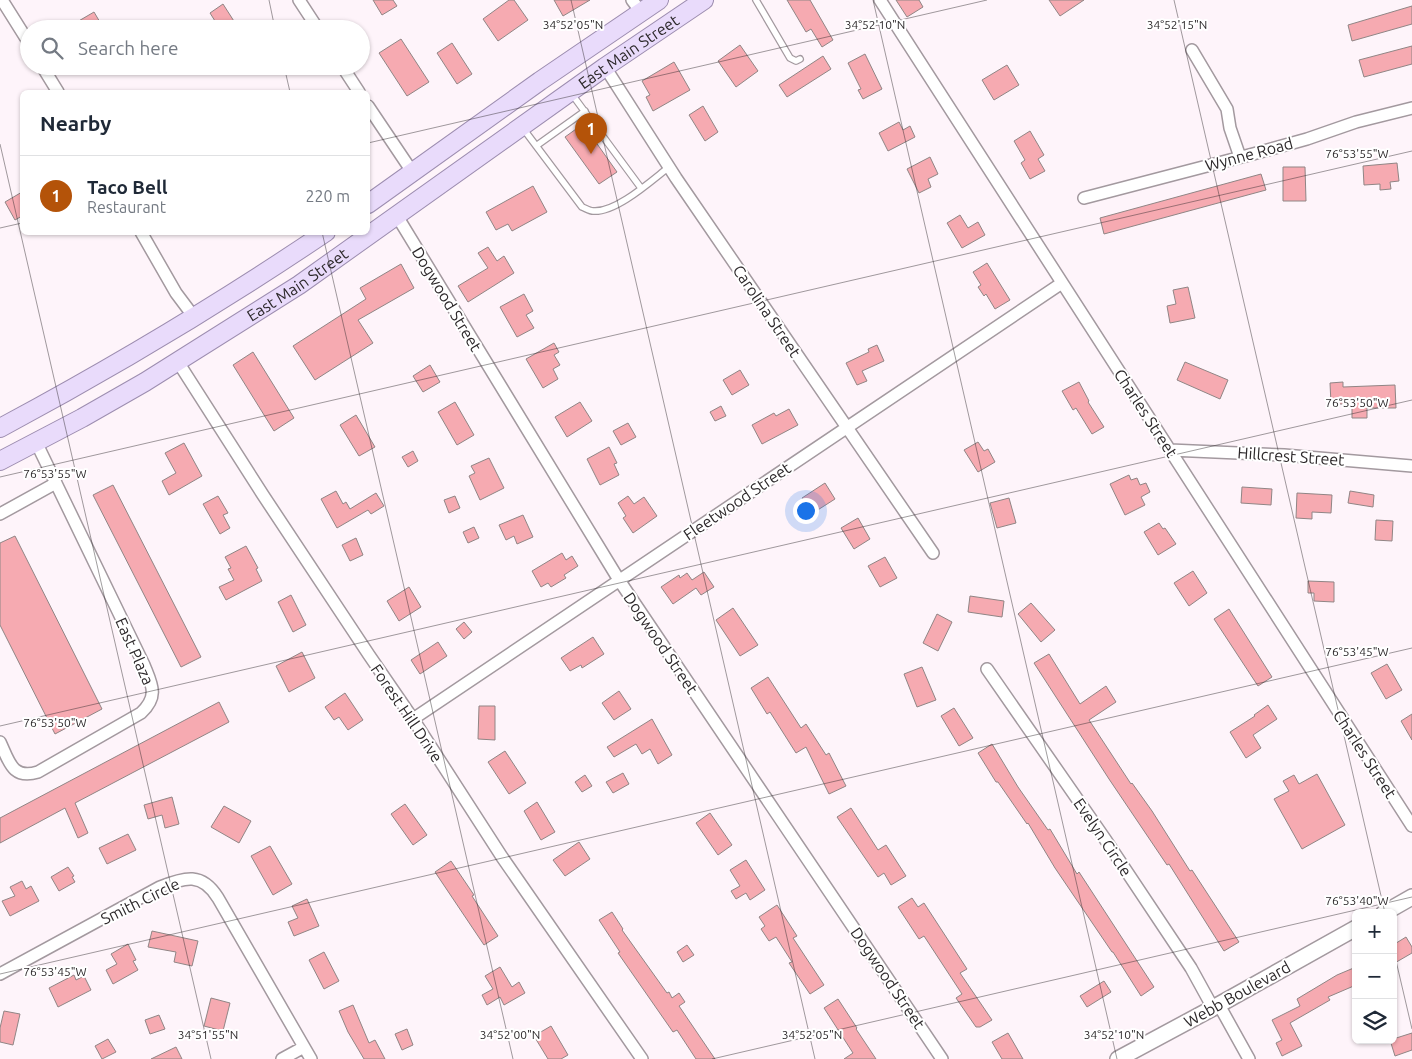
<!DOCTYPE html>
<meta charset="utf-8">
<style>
:root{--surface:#fff;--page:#f6f6f7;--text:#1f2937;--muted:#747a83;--line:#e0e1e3;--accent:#b45309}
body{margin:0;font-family:Ubuntu,sans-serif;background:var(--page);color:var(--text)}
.controls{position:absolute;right:15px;bottom:15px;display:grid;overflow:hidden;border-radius:8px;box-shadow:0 1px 4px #0004}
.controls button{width:45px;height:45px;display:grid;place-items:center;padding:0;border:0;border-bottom:1px solid var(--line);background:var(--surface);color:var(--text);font:25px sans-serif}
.you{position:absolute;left:805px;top:510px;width:18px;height:18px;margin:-12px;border:4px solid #fff;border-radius:50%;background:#1a73e8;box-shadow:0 0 0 8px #1a73e833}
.badge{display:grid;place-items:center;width:32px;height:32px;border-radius:50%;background:var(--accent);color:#fff;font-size:16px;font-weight:700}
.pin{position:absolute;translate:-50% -41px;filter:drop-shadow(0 1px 2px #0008)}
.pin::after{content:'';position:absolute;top:26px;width:18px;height:15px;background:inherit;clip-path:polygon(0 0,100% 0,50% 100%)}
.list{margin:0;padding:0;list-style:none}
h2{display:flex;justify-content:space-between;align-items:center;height:65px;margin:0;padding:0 20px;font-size:21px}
h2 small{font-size:16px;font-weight:400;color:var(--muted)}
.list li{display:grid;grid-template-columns:32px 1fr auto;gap:15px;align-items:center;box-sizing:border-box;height:80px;padding:0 20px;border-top:1px solid var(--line)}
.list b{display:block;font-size:19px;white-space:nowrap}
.list p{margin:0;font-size:16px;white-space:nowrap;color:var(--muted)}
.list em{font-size:16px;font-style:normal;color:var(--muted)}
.icon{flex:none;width:28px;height:28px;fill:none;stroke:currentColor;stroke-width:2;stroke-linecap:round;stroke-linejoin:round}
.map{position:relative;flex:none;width:1412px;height:1059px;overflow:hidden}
.search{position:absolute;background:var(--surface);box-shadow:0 1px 4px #0004;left:20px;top:20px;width:350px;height:55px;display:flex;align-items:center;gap:12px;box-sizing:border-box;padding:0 18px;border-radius:28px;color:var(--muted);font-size:19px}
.panel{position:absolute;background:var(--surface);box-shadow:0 1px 4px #0004;left:20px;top:90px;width:350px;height:145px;border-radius:8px}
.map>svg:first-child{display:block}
.building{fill:#f6aab1;stroke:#908585}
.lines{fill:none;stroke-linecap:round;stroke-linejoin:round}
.lane-casing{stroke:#a3999f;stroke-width:8}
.street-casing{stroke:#a3999f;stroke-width:14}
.secondary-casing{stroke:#a3999f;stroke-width:18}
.primary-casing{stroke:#9d8db0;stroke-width:20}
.lane{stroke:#fff;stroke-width:5.5}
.street{stroke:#fff;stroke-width:11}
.secondary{stroke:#fff;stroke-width:15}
.primary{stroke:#e9dbfb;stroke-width:18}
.ticks{fill:none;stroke:#2d292b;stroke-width:1;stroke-opacity:0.45}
.labels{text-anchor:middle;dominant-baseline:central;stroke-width:4;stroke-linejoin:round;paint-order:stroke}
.street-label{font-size:16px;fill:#2d292b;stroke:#fff}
.ticks-label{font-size:12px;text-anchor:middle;fill:#2d292b;stroke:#fff;stroke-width:4;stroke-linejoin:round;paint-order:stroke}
</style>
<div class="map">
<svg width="1412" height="1059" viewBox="0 0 1412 1059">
<rect width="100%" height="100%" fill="#fef4fa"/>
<path class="building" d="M373,0H393L397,6L382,15Z
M509,0H514L528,20L498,41L483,19Z
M554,0H590L563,16Z
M787,0H810L833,40L822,47L811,29L806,32Z
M896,0H919L923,7L907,17Z
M1049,0H1084L1060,16Z
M223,4L239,29H220L210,13Z
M1412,6V24L1352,41L1348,25Z
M94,12L104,29H65Z
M401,39L429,82L407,96L379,53Z
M452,43L472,74L457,84L437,53Z
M740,45L758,71L736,87L718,61Z
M1412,46V64L1364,77L1359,60Z
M865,54L882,89L863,99L858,90L861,89L848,63Z
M823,56L831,69L787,97L779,85Z
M674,62L690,90L653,111L646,97L650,95L642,81Z
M1007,65L1019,85L994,100L982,80Z
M703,106L718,132L705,141L689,115Z
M899,122L903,130L910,126L915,137L888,151L879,133Z
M583,124L617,172L599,184L565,137Z
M1030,131L1044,155L1038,159L1045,171L1030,179L1021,163L1025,160L1014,141Z
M930,157L938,174L928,179L931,187L919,193L907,169Z
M1397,163L1399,181L1390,182L1391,189L1380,190V184L1364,185L1363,166Z
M1283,167H1305L1306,201H1283Z
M1261,174L1266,190L1104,234L1100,218Z
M533,186L547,212L512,231L508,224L496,230L486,212Z
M22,192V216L15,220L5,202Z
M960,215L968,228L978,222L985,235L962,248L947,223Z
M488,247L497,261L504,256L514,273L468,302L458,286L488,268L478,253Z
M987,263L1010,300L995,309L986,294L984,296L978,287L981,285L973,272Z
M401,264L414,288L358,320L373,343L315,380L293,346L366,299L360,288Z
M1188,287L1195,318L1170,323L1167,306L1176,304L1173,290Z
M524,294L533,311L526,315L534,328L517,337L500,307Z
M554,343L559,352L554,355L560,365L553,369L558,379L543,388L526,359Z
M877,345L884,361L862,371L867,381L857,385L846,363L869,352L868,349Z
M253,352L294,418L274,431L233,365Z
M1185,362L1228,380L1220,399L1177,380Z
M430,365L440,382L423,392L413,376Z
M740,370L749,385L732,395L723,380Z
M1079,382L1089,401L1088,402L1104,427L1092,434L1076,408L1073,410L1062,391Z
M1343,382V387L1395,385L1396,408H1367V418H1352V404H1331L1330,383Z
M455,402L474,435L457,445L438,412Z
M580,402L592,421L567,437L555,417Z
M721,406L726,416L715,421L710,412Z
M789,409L798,425L762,444L752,425L774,413L776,416Z
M356,415L375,447L359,456L340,425Z
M628,423L636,437L621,445L613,431Z
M978,442L984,451L988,449L995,462L978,472L964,450Z
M184,443L202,476L169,495L162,481L176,473L165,453Z
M609,447L617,463L614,464L619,475L600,485L587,459Z
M413,451L418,461L408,467L402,457Z
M489,458L504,488L480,500L469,476L475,473L471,466Z
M1129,475L1131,480L1137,478L1140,485L1146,483L1150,492L1141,497L1145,505L1125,515L1110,484Z
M825,483L835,499L813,513L802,498Z
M113,485L201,657L181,667L93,495Z
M1242,487L1272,489L1271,505L1241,503Z
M336,491L343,504L346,502L350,509L376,493L384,506L371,514L368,510L337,528L321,499Z
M1350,491L1374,495L1373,507L1348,503Z
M1297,493L1332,495L1331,513L1312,512V519L1296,518Z
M218,496L228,513L223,515L230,528L220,534L203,504Z
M455,496L460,508L449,513L444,500Z
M628,496L634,504L644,497L657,516L633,533L623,518L626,516L618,503Z
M1009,498L1016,523L997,528L990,503Z
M523,515L533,537L517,544L514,536L506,540L499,525Z
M858,518L870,539L854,549L841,528Z
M1376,520L1393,521L1392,541L1375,540Z
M1159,523L1163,529L1165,528L1176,544L1158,555L1144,532Z
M474,527L479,538L468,543L463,532Z
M15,536L102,709L55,734L0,625V543Z
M356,538L363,555L350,561L342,545Z
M246,546L258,568L256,569L262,581L226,600L219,587L234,580L228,569L231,568L225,557Z
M562,553L566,560L572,556L578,566L564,575L566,578L551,587L548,583L541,587L532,571Z
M885,557L897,578L880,587L868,566Z
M1193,571L1207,593L1189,606L1174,583Z
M704,572L714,587L701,595L696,588L673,604L661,587L679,575L680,578L687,573L692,580Z
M1308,581L1334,582V602L1314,601V593H1308Z
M409,587L421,607L399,621L387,601Z
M291,595L306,625L293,632L278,602Z
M970,596L1004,601L1002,617L968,612Z
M1031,603L1055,630L1041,642L1018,614Z
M733,608L758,645L740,656L716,620Z
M1229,609L1272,677L1258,686L1214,619Z
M937,614L952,622L938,651L923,643Z
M464,622L472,632L464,639L456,629Z
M593,637L604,654L582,668L581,665L570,671L561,658Z
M438,642L447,656L420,674L411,660Z
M302,652L315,678L289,692L276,666Z
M1049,654L1080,704L1106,686L1116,702L1089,720L1131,784L1132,783L1152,811L1190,871L1192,870L1239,942L1224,951L1169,864L1167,865L1109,779L1034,663Z
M1387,664L1402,690L1386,699L1371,673Z
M922,667L936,700L917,707L904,674Z
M768,677L801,728L806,724L826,755L829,753L846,786L829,794L806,747L796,753L770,712L767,714L751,688Z
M619,691L631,709L614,720L602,703Z
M345,693L363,720L348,730L339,717L334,720L325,707Z
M219,702L229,722L75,803L88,833L78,838L65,808L0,843V818Z
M1268,705L1277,719L1253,735L1261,748L1246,758L1230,732L1255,716L1254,715Z
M479,706H495V740L478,739Z
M954,708L973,738L959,746L941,716Z
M1412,714V740L1401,721Z
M652,719L672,755L658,764L650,749L642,754L636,744L614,757L607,747Z
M992,744L1018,787L1048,830L1050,829L1077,874L1079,872L1154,987L1141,996L1113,952H1112L1055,868L1028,823L1027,824L998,782H996L978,753Z
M505,751L526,783L509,794L488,762Z
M623,773L629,784L613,793L606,782Z
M1317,774L1345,825L1302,849L1274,799L1289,791L1283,781L1294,775L1299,784Z
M585,775L592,786L582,792L575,782Z
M172,797L179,824L165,828L162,815L148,819L144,805Z
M537,802L555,832L541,840L524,811Z
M405,804L427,835L413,845L391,814Z
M224,806L251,821L239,843L211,827Z
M851,808L878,850L886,845L906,876L891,885L884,873L878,877L837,817Z
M710,813L732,845L718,855L696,823Z
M128,834L136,850L107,864L99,848Z
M579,842L590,859L565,876L553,860Z
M270,846L292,884L273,895L251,856Z
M746,860L765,890L750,900L746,893L736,899L731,891L740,886L730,870Z
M451,861L474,895L472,896L498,936L484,945L435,872Z
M68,867L74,876L72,877L75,882L59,891L51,877Z
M22,881L26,889L31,886L39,901L10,916L2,901L15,896L10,887Z
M912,898L918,907L924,903L967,969L960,973L992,1020L980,1027H976L956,998L962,994L924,936L919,939L898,907Z
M307,899L319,926L294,936L288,922L298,918L292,906Z
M777,905L797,936L793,938L824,985L810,994L789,963L792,962L776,937L769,941L761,929L765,926L759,917Z
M612,912L623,929L622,930L667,993L669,992L672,998L679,993L685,1002L679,1006L715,1059H696L677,1030L673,1032L618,953L620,952L599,920Z
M152,931L198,941L192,966L174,962L176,952L148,947Z
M1406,937L1412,947V953L1393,964V945Z
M128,944L136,960L133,961L138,970L113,984L106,970L117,964L111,954Z
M687,945L694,955L683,962L677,952Z
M324,952L339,981L324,989L309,960Z
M500,967L512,987L519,982L525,993L504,1005L500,997L487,1005L482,995L493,989L485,976Z
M1356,967V985L1328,997L1330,1000L1290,1023L1302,1046L1282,1056L1276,1043L1282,1040L1272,1020L1300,1006L1297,999L1337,975Z
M74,975L76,980L84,976L91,990L58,1007L49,988Z
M1104,981L1111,992L1087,1007L1080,996Z
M211,998L230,1003L223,1031L204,1026Z
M838,999L857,1028L856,1029L876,1059H844L853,1053L824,1008Z
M353,1005L369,1043L375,1040L385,1059H364L348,1032L339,1011Z
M4,1011L20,1014L13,1045L0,1042V1028Z
M159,1015L165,1029L150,1034L145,1020Z
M551,1026L568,1055L561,1059H548L534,1036Z
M407,1029L413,1045L402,1050L395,1034Z
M1008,1033L1023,1059H1002L992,1042Z
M1412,1033V1050L1395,1056L1390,1040Z
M108,1039L116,1052L102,1059L95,1046Z
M176,1047L182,1059H151Z"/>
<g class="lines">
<g class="lane-casing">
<path id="lane" d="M756,0L790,58L796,61L800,59
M571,93L641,188
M522,127L582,207C585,208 590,211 593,211C616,213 652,180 669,167
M536,146L585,111"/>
</g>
<g class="street-casing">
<path id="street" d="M2,0L29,43
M299,0L318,29
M632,0L641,12
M880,0L1412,826
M1192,50L1227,109L1230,128L1240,157
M42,66L58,92
M342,66L359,92
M605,67L676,178L933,553
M368,106L413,173
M1084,198L1253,154L1307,139L1356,122L1412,108
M397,216L619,580L942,1059
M141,232L176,293L194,317
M178,362L263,495L369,655L413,719L502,857L642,1059
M1170,450L1284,455L1412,466
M0,514L56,483
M987,669L1105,839L1191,968L1213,1008
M413,719L1062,283
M0,742C9,761 12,780 38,772L141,713C159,696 152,685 144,665L36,442
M0,974L160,887C185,877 202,872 218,898L311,1059
M1219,1005L1249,1059
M282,1059L304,1047"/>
</g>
<g class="secondary-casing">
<path id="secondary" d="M1384,913L1412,897
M1118,1059L1213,1008L1356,928"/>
</g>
<g class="primary-casing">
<g id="primary">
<path d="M368,204L540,81L659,0"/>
<path d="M0,428C112,368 221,303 326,232"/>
<path id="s1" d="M0,461L82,418L145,382L299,285L605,67L704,0"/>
</g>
</g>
<use href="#lane" class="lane"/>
<use href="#street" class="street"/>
<use href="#secondary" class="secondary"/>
<use href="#primary" class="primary"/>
</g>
<path class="ticks" d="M269,0L275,29M571,0L815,1059M873,0L1117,1059M1174,0L1385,913M284,66L290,92M368,143L987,0M0,144L211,1059M0,228L22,223M322,232L513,1059M0,477L1412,151M0,726L1412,400M1393,948L1412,1029M0,974L1412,648M712,1059L1412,897"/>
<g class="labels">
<g class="street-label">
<text stroke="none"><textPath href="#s1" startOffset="751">East Main Street</textPath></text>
<text transform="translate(1249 154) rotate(-15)">Wynne Road</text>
<text stroke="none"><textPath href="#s1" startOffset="346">East Main Street</textPath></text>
<text transform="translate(447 299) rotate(59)">Dogwood Street</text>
<text transform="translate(767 311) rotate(56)">Carolina Street</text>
<text transform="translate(1146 413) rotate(57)">Charles Street</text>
<text transform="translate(1291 456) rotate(4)">Hillcrest Street</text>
<text transform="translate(737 501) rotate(-34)">Fleetwood Street</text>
<text transform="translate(661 643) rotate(56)">Dogwood Street</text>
<text transform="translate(135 651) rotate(66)">East Plaza</text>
<text transform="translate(407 713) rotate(56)">Forest Hill Drive</text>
<text transform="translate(1365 754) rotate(57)">Charles Street</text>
<text transform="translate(1103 837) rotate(56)">Evelyn Circle</text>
<text transform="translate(140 901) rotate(-26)">Smith Circle</text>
<text transform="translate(888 978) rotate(56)">Dogwood Street</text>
<text transform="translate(1237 994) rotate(-29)">Webb Boulevard</text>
</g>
</g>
<g class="ticks-label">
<text x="573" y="29">34°52'05"N</text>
<text x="875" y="29">34°52'10"N</text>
<text x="1177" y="29">34°52'15"N</text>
<text x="1357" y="158">76°53'55"W</text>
<text x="1357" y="407">76°53'50"W</text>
<text x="55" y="478">76°53'55"W</text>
<text x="1357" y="656">76°53'45"W</text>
<text x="55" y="727">76°53'50"W</text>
<text x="1357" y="905">76°53'40"W</text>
<text x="55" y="976">76°53'45"W</text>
<text x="208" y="1039">34°51'55"N</text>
<text x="510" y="1039">34°52'00"N</text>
<text x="812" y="1039">34°52'05"N</text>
<text x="1114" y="1039">34°52'10"N</text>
</g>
</svg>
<div class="controls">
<button>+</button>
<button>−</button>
<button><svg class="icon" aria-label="layers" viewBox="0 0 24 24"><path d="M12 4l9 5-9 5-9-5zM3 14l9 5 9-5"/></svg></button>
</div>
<div class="you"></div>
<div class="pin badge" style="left:591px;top:154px">1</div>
<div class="search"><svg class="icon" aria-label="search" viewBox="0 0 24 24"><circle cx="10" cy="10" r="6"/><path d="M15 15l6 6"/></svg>Search here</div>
<section class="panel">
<h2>Nearby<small></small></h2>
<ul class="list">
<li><span class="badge">1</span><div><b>Taco Bell</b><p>Restaurant</p></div><em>220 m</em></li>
</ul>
</section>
</div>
